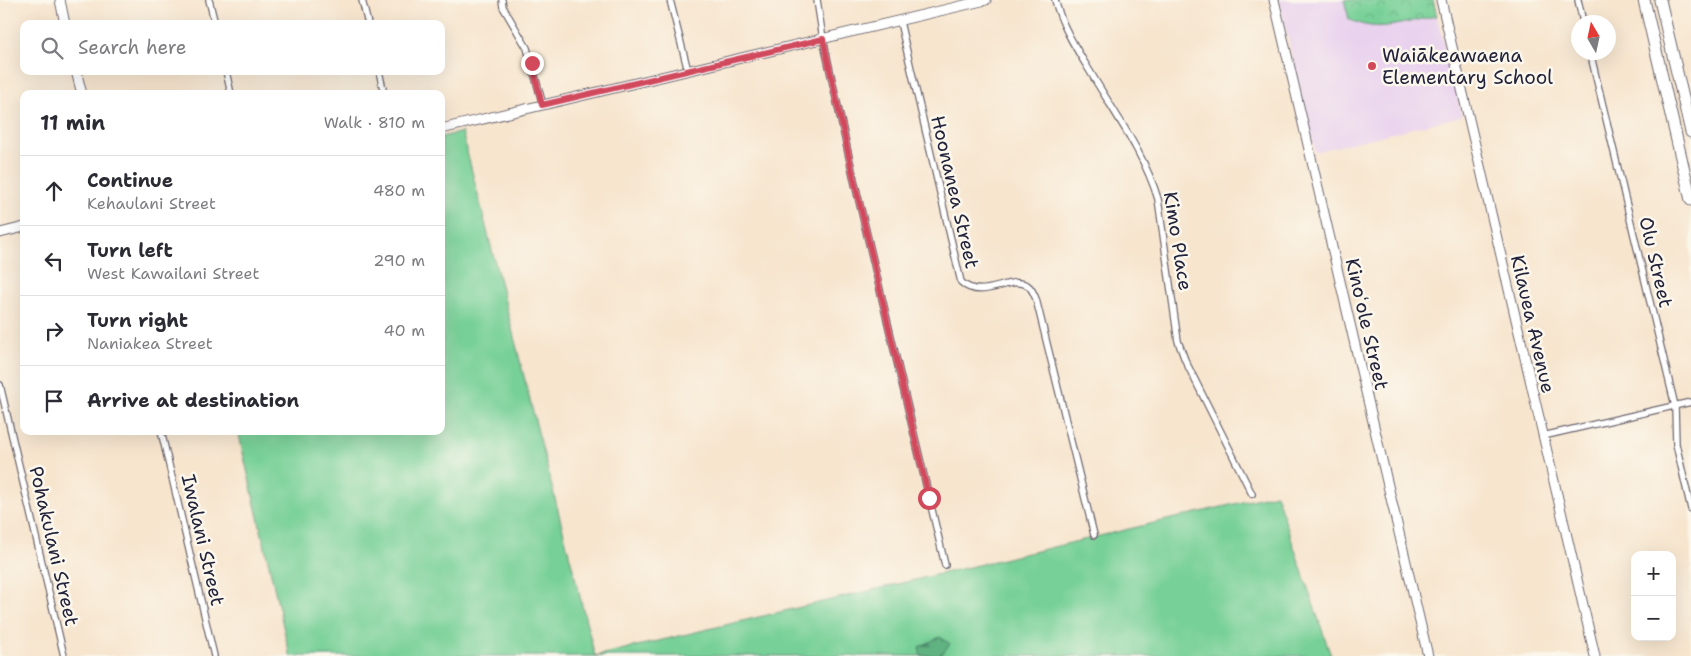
<!DOCTYPE html>
<meta charset="utf-8">
<style>
:root{--surface:#fff;--page:#f7f7f7;--text:#2b2b33;--muted:#7c7c81;--line:#e1e1e2}
body{margin:0;font-family:"Shantell Sans",sans-serif;background:var(--page);color:var(--text)}
.controls{position:absolute;right:15px;bottom:15px;display:grid;overflow:hidden;border-radius:10px;box-shadow:0 5px 20px #0002}
.controls button{width:45px;height:45px;display:grid;place-items:center;padding:0;border:0;border-bottom:1px solid var(--line);background:var(--surface);color:var(--text);font:25px sans-serif}
.compass{position:absolute;left:1571px;top:15px;width:45px;height:45px;border-radius:50%;background:var(--surface);box-shadow:0 5px 20px #0002;rotate:351deg}
.stop{position:absolute;width:15px;height:15px;margin:-11px;border:4px solid #d1495b;border-radius:50%;background:#fff}
.stop.end{background:#d1495b;border-color:#fff;box-shadow:0 1px 5px #0008}
.list{margin:0;padding:0;list-style:none}
h2{display:flex;justify-content:space-between;align-items:center;height:65px;margin:0;padding:0 20px;font-size:21px}
h2 small{font-size:16px;font-weight:400;color:var(--muted)}
.list li{display:grid;grid-template-columns:32px 1fr auto;gap:15px;align-items:center;box-sizing:border-box;height:70px;padding:0 20px;border-top:1px solid var(--line)}
.list b{display:block;font-size:19px;white-space:nowrap}
.list p{margin:0;font-size:16px;white-space:nowrap;color:var(--muted)}
.list em{font-size:16px;font-style:normal;color:var(--muted)}
.icon{flex:none;width:28px;height:28px;fill:none;stroke:currentColor;stroke-width:2;stroke-linecap:round;stroke-linejoin:round}
.map{position:relative;flex:none;width:1691px;height:656px;overflow:hidden}
.search{position:absolute;background:var(--surface);box-shadow:0 5px 20px #0002;left:20px;top:20px;width:425px;height:55px;display:flex;align-items:center;gap:12px;box-sizing:border-box;padding:0 18px;border-radius:10px;color:var(--muted);font-size:19px}
.panel{position:absolute;background:var(--surface);box-shadow:0 5px 20px #0002;left:20px;top:90px;width:425px;height:345px;border-radius:10px}
.map>svg:first-child{display:block}
.built{fill:#e9d2ee}
.grass{fill:#77d097;stroke:#4c7969}
.forest{fill:url(#forest-firs);stroke:#426a5e}
.park{fill:url(#park-crowns);stroke:#4c7969}
.lines{fill:none;stroke-linecap:round;stroke-linejoin:round}
.street-casing{stroke:#6d666e;stroke-width:8}
.secondary-casing{stroke:#6d666e;stroke-width:11}
.highway-casing{stroke:#6d666e;stroke-width:13}
.street{stroke:#fff;stroke-width:5.5}
.secondary{stroke:#fff;stroke-width:9}
.highway{stroke:#fff;stroke-width:11}
.route{stroke:#d1495b;stroke-width:6}
.poi-dot{fill:#d1495b;stroke:#fbf7ec;stroke-width:2}
.labels{text-anchor:middle;dominant-baseline:central;stroke-width:5;stroke-linejoin:round;paint-order:stroke}
.poi-label{font-size:19px;fill:#22223b;stroke:#fbf7ec;text-anchor:start}
.street-label{font-size:19px;fill:#22223b;stroke:#fbf7ec}
</style>
<div class="map">
<svg width="1691" height="656" viewBox="0 0 1691 656">
<defs>
<pattern id="forest-firs" width="22" height="20" patternUnits="userSpaceOnUse" patternTransform="scale(1.25)"><rect width="22" height="20" fill="#61b280"/><path d="M5 1l3.5 6h-7zM16 11l3.5 6h-7z" fill="#50906a"/></pattern>
<pattern id="park-crowns" width="20" height="18" patternUnits="userSpaceOnUse" patternTransform="scale(1.25)"><rect width="20" height="18" fill="#77d097"/><path d="M2 6a3 3 0 1 1 6 0M12 15a3 3 0 1 1 6 0" fill="none" stroke="#67b283"/></pattern>
</defs>
<rect width="100%" height="100%" fill="#fbf7ec"/>
<filter id="ink" filterUnits="userSpaceOnUse"><feTurbulence type="fractalNoise" baseFrequency=".02" numOctaves="2"/><feDisplacementMap in="SourceGraphic" scale="10" xChannelSelector="R" yChannelSelector="G"/><feConvolveMatrix kernelMatrix="1 2 1 2 8 2 1 2 1" color-interpolation-filters="sRGB"/></filter>
<filter id="wash" filterUnits="userSpaceOnUse"><feTurbulence type="fractalNoise" baseFrequency=".0096" numOctaves="4" result="noise"/><feDisplacementMap in="SourceGraphic" scale="20" xChannelSelector="R" yChannelSelector="G"/><feGaussianBlur stdDeviation="1.12" result="paint"/><feColorMatrix in="noise" values="0 0 0 0 0 0 0 0 0 0 0 0 0 0 0 0 0 1.4 0 .05"/><feComposite in="paint" operator="in"/></filter>
<g filter="url(#wash)">
<rect width="100%" height="100%" fill="#f7e5ce"/>
<path class="built" d="M1279,0H1433L1462,116L1315,152Z"/>
<path class="grass" d="M462,132L595,656L1276,494L1331,656H290L238,431H441V137Z"/>
<path class="forest" d="M940,637L950,644L941,655L921,656L919,647Z"/>
<path class="park" d="M1344,0H1433L1437,16C1407,21 1377,35 1349,19Z"/>
</g>
<g filter="url(#ink)">
<g class="lines">
<g class="street-casing">
<path id="street" d="M209,0L215,24
M362,0L368,24
M502,0L503,7L527,48L543,105
M670,0L688,71
M817,0L823,39L855,184L945,565
M1055,0C1062,27 1077,50 1091,73C1115,114 1144,153 1158,199L1178,341L1185,360L1252,494
M1578,0L1583,22
M900,22L961,282C982,302 1009,275 1027,285C1032,288 1034,294 1036,299L1094,535
M1590,52L1675,406L1676,444L1691,509
M226,71L231,94
M379,71L384,94
M0,385L64,656
M161,431L214,656
M1543,436L1691,402"/>
</g>
<g class="secondary-casing">
<path id="secondary" d="M60,0L65,24
M1274,0L1428,656
M1441,0L1595,656
M76,71L82,94
M441,129L986,0
M0,233L24,227"/>
</g>
<g class="highway-casing">
<path id="highway" d="M1644,0L1691,200
M1660,0L1691,132"/>
</g>
<use href="#street" class="street"/>
<use href="#secondary" class="secondary"/>
<use href="#highway" class="highway"/>
</g>
</g>
<g class="lines" filter="url(#ink)">
<path class="route" d="M532,63L542,105L823,39L855,184L929,498"/>
</g>
<circle class="poi-dot" cx="1372" cy="66" r="5"/>
<g class="labels">
<g class="poi-label">
<text x="1382" y="55">Waiākeawaena<tspan x="1382" dy="22">Elementary School</tspan></text>
</g>
<g class="street-label">
<text transform="translate(955 192) rotate(77)">Hoonanea Street</text>
<text transform="translate(1178 241) rotate(81)">Kimo Place</text>
<text transform="translate(1656 262) rotate(77)">Olu Street</text>
<text transform="translate(1367 324) rotate(77)">Kinoʻole Street</text>
<text transform="translate(1533 324) rotate(77)">Kilauea Avenue</text>
<text transform="translate(203 540) rotate(77)">Iwalani Street</text>
<text transform="translate(54 546) rotate(77)">Pohakulani Street</text>
</g>
</g>
</svg>
<div class="controls">
<button>+</button>
<button>−</button>
</div>
<svg class="compass" viewBox="-18 -18 36 36"><path d="M0-13l5 13h-10z" fill="#e53935"/><path d="M0 13l5-13h-10z" fill="#7c7c81"/></svg>
<div class="stop" style="left:929px;top:498px"></div>
<div class="stop end" style="left:532px;top:63px"></div>
<div class="search"><svg class="icon" aria-label="search" viewBox="0 0 24 24"><circle cx="10" cy="10" r="6"/><path d="M15 15l6 6"/></svg>Search here</div>
<section class="panel">
<h2>11 min<small>Walk · 810 m</small></h2>
<ul class="list">
<li><svg class="icon" aria-label="ahead" viewBox="0 0 24 24"><path d="M12 20V5M6 11l6-6 6 6"/></svg><div><b>Continue</b><p>Kehaulani Street</p></div><em>480 m</em></li>
<li><svg class="icon" aria-label="left" viewBox="0 0 24 24"><path d="M17 20v-9H6M10 6l-5 5 5 5"/></svg><div><b>Turn left</b><p>West Kawailani Street</p></div><em>290 m</em></li>
<li><svg class="icon" aria-label="right" viewBox="0 0 24 24"><path d="M7 20v-9h11M14 6l5 5-5 5"/></svg><div><b>Turn right</b><p>Naniakea Street</p></div><em>40 m</em></li>
<li><svg class="icon" aria-label="arrive" viewBox="0 0 24 24"><path d="M6 21V4h12l-3 4 3 4H6"/></svg><div><b>Arrive at destination</b></div></li>
</ul>
</section>
</div>
